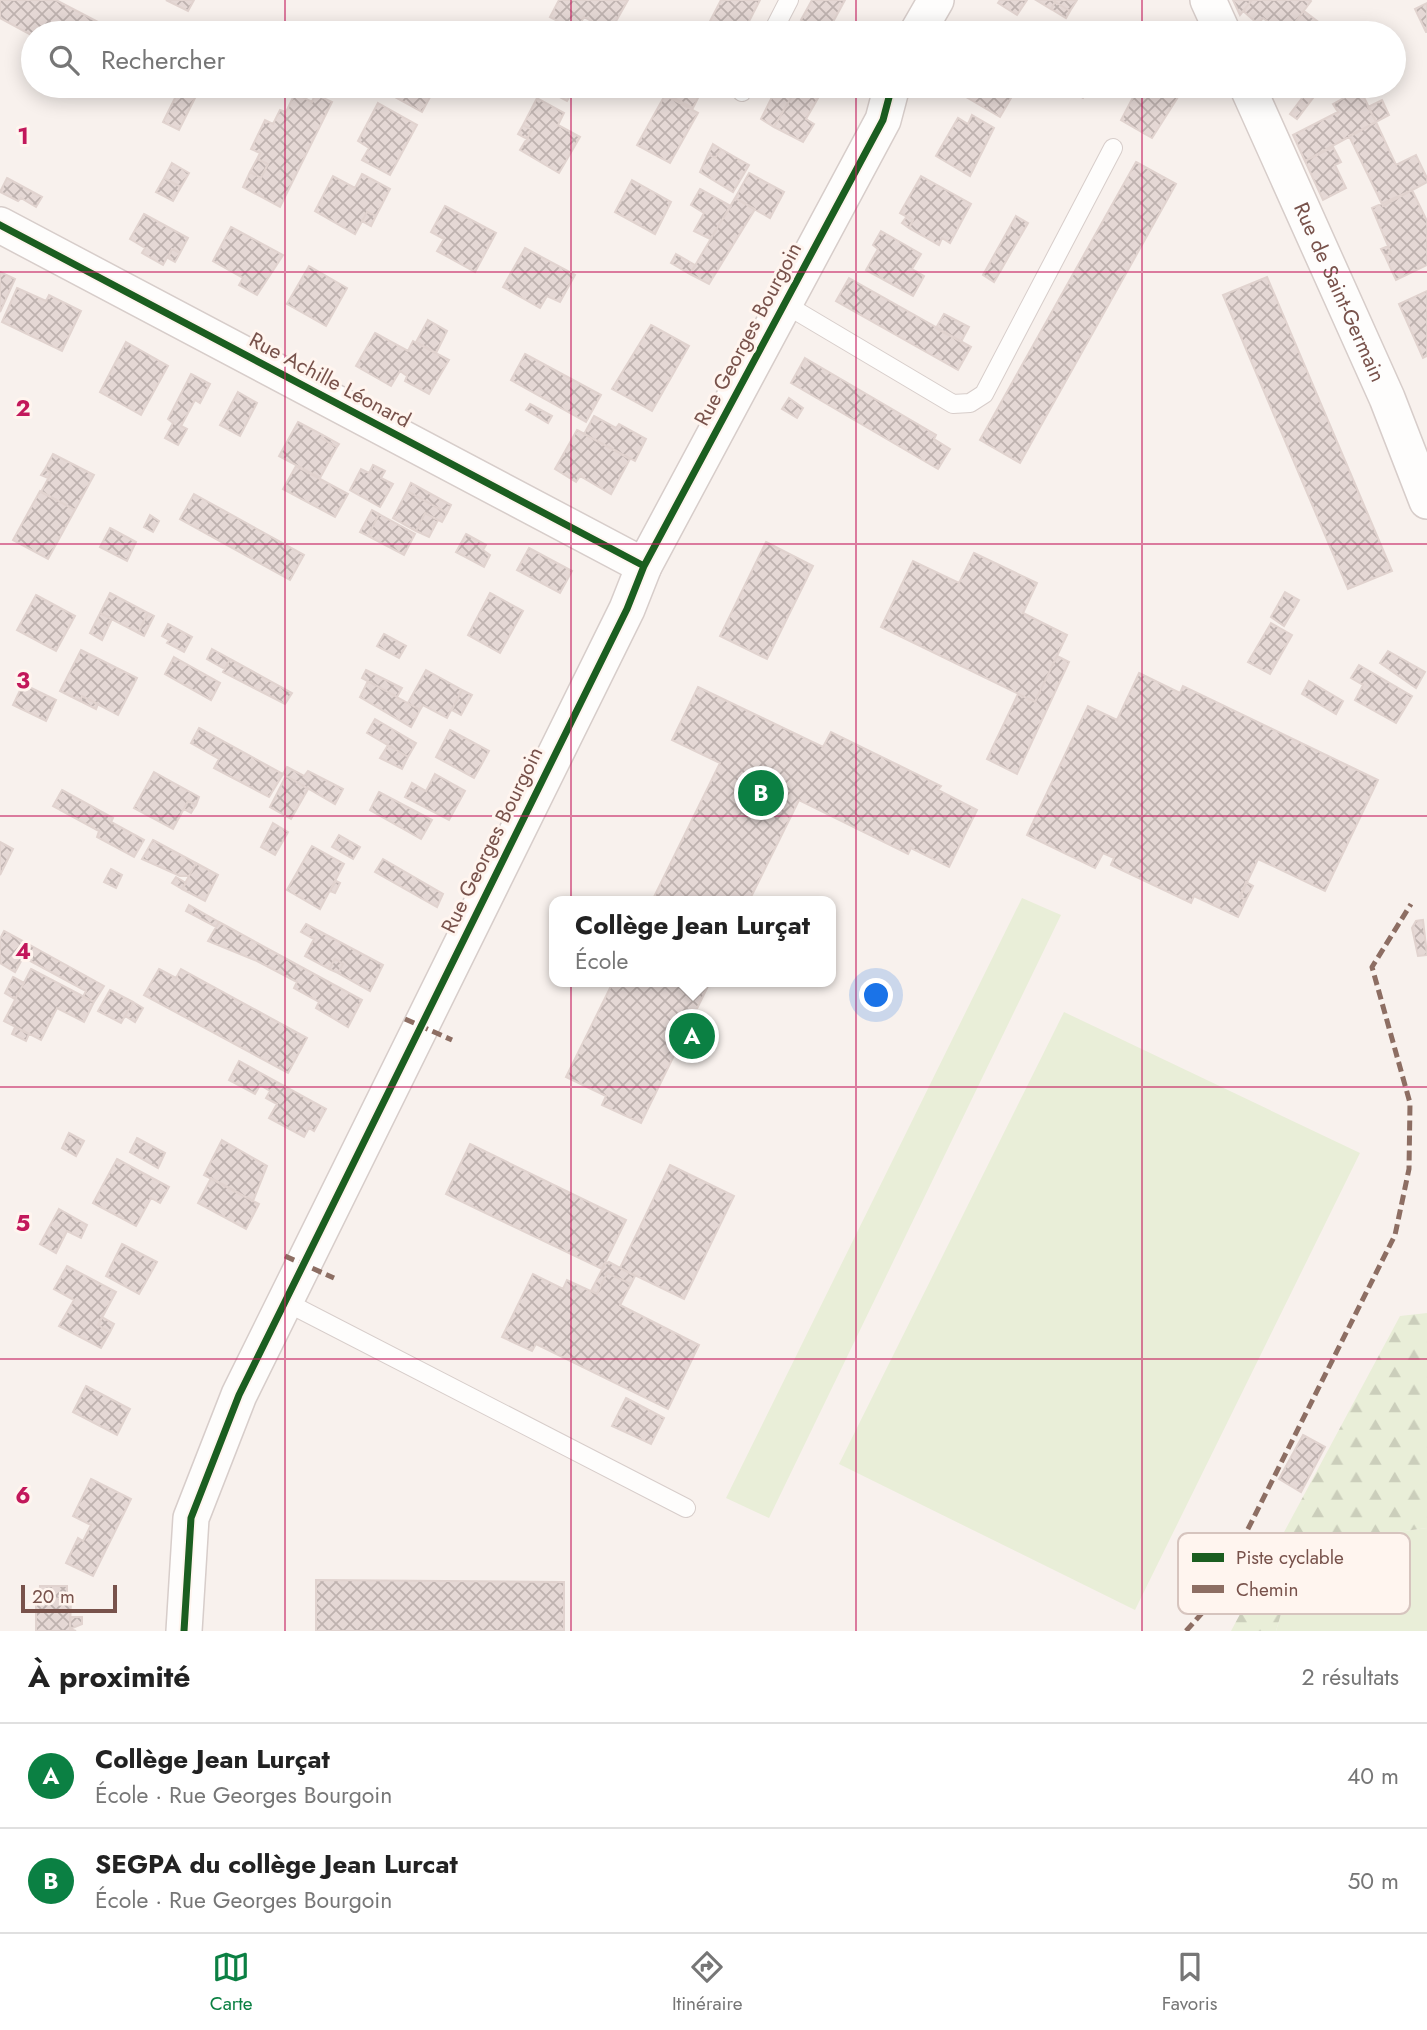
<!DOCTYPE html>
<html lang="fr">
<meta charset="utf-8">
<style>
:root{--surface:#fff;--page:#f2f2f2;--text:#222;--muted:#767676;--line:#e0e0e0;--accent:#0b8043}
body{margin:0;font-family:Jost,sans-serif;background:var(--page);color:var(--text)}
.scale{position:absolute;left:21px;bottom:18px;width:96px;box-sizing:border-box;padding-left:7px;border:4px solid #78524b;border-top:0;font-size:19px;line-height:24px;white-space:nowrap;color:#78524b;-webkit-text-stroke:5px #fff5ef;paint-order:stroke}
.you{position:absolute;left:877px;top:996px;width:24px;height:24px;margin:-18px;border:5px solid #fff;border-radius:50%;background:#1a73e8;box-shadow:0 0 0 10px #1a73e833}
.badge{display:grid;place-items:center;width:46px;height:46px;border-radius:50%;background:var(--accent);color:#fff;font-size:23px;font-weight:700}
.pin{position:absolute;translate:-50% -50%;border:4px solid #fff;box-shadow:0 2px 7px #0006}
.popup{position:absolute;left:549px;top:896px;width:287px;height:91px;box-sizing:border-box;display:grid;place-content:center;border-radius:14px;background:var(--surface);filter:drop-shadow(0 2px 5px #0005);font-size:23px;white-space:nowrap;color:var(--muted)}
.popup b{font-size:26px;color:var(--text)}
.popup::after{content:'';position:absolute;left:50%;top:100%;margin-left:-14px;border:14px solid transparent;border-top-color:var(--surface)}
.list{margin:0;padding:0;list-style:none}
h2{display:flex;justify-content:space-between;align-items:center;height:91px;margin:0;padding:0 28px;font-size:30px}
h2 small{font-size:23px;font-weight:400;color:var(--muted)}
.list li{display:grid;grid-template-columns:46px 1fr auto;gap:21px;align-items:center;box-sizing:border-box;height:105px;padding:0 28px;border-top:2px solid var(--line)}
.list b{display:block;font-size:26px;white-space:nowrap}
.list p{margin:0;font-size:23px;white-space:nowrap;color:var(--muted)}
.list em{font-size:23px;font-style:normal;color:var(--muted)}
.icon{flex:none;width:38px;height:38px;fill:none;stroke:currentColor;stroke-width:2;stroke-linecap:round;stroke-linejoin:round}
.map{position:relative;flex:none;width:1427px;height:1631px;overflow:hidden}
.search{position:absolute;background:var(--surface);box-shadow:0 4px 18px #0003;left:21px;right:21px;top:21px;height:77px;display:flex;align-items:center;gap:18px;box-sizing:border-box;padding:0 24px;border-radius:38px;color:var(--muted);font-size:26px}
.sheet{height:301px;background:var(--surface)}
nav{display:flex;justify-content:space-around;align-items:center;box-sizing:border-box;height:98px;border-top:2px solid var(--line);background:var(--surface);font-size:19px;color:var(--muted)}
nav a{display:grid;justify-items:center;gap:4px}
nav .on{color:var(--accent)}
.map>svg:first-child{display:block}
.grass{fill:#e9eed8}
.forest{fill:url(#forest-firs)}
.building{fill:url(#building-cross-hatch);stroke:#e1d3cf;stroke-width:2}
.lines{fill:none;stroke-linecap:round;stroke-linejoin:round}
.service-casing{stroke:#d7cdca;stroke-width:20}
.minor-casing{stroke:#d7cdca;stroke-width:38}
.service{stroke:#fefdfc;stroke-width:18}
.minor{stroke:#fefdfc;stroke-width:35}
.quiet{stroke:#8d6e63;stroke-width:5;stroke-dasharray:10 5;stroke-linecap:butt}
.cycleway-casing{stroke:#fff5ef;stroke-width:11}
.cycleway{stroke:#1b5e20;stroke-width:7}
.grid{fill:none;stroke:#c2185b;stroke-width:2;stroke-opacity:0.55}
.labels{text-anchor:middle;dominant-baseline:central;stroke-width:6;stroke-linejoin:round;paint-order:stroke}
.street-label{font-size:21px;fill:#78524b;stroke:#fff5ef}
.key{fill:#fff5ef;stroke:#d6c4be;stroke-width:2}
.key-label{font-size:19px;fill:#78524b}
.grid-label{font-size:23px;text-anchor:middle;font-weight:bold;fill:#c2185b;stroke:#fff5ef;stroke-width:6;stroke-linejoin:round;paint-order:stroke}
</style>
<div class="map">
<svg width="1427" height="1631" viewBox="0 0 1427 1631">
<defs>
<pattern id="forest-firs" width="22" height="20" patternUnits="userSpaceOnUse" patternTransform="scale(1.75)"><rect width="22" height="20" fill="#e9eed8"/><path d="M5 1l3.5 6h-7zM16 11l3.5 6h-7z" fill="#cbcebb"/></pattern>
<pattern id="building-cross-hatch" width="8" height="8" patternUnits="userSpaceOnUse" patternTransform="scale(1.75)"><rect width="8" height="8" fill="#e5d8d5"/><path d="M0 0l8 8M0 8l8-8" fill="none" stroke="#beb2af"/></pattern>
</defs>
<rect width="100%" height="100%" fill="#f8f1ed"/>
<path class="grass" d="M1022,898L1061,915L769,1518L726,1498Z
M1064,1012L1360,1153L1135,1610L839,1464Z
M1427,1528V1631H1276L1301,1545Z"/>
<path class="forest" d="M1427,1313V1528L1301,1545L1276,1631H1231L1400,1316Z"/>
<path class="building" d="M0,0H56L119,33L33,36L0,18Z
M166,0H194L188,11Z
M559,0H628L610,32L584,17L576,31L550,17Z
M721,0H760L743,33H729L709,23Z
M812,0H845L827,33H815L818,30L801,20Z
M1000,0H1027L1017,15L998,3Z
M1036,0H1077L1070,11L1055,2L1051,9Z
M1233,0H1252L1240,15Z
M1252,0H1310L1311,1L1287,33H1283L1263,18L1258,24L1243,11Z
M1055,2L1070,11L1066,18L1051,9Z
M1427,3V32H1426L1415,9Z
M1304,11L1333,33H1287Z
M545,27L556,33H541Z
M830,27L842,33H827Z
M181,86H201L179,130L163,122Z
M400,86H436L422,112L395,97Z
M539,86H576L567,101Z
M673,86H699L703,88L693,108L668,95Z
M768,86L796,89L774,127L761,119L773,95L765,91Z
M798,86H825L806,119L814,124L803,142L774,127Z
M972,86H1018L1000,117L966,97Z
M1063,86H1091L1083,98Z
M1139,86H1185L1152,138L1121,120Z
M1360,89L1376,122L1305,161L1293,135L1338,112L1333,104Z
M295,93L312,102L315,94L332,102L280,207L243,187L250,172L261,178L268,164L257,159L260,153L251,149L265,120L273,124L280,110L286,112Z
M1306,93L1313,98L1297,119L1290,114Z
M665,95L698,113L670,163L637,145Z
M537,98L564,113L558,125L580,137L559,173L520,150L532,130L523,125Z
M1382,100L1389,115L1376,122L1368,107Z
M378,103L417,125L390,175L362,160L369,148L358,141Z
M972,115L994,128L970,176L936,156L958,118L968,124Z
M1376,122L1396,165L1416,155L1427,178V182L1383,206L1349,136Z
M523,125L532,130L527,139L518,134Z
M713,144L721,149L715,158L708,154Z
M1333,147L1341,162L1335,165L1346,188L1323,200L1305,161Z
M721,149L749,165L733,192L700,172L708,154L715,158Z
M257,159L268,164L261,178L250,172Z
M1136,162L1176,184L1020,463L980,440Z
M172,163L189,173L181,187L164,178Z
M749,173L784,192L770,218L735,198Z
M362,174L390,189L376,216L367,212L355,234L315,211L333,176L355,188Z
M921,176L971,204L950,243L942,238L939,245L909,228L913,220L900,213Z
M7,178L42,197L36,207L21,198L18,201L0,192Z
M164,178L181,187L173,201L156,192Z
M632,180L671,202L655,234L615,212Z
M700,189L731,206L710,239L694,231L704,213L691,205Z
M1412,190L1427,221V265L1396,280L1385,256L1391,253L1372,208Z
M735,198L755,209L709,284L690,274Z
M445,206L496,233L475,272L437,251L444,239L431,232Z
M367,212L376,216L371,226L362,221Z
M144,214L188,238L180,253L172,249L163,265L142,253L145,248L130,239Z
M907,216L913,220L909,228L902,223Z
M1016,216L1028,223L994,282L983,275Z
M231,227L283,255L257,295L239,285L243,278L213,261Z
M881,231L921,254L912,269L924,276L913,296L866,270L878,249L873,245Z
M1388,246L1391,253L1385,256L1381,249Z
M525,248L575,275L560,302L547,296L540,308L503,287Z
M172,249L180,253L175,262L168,258Z
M676,254L695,265L690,274L671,263Z
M309,266L347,288L326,326L287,304Z
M0,272L15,279L0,312Z
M1267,277L1392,571L1348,589L1223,295Z
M849,278L971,347L958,370L836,301Z
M17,288L46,301L49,295L81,311L62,351L2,322Z
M1427,291V356L1423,358L1399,304Z
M944,314L969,327L961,342L936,328Z
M428,320L447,331L436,353L416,342Z
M651,325L689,346L652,411L612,389Z
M375,333L408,351L413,341L449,360L429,394L405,381L407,376L400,371L391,386L356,366Z
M126,342L168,366L141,415L100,392Z
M525,354L601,395L586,422L511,380Z
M805,358L936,435L934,439L950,449L938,469L791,383Z
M191,374L210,384L200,403L195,400L181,426L187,429L178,445L165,438L173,423L168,419Z
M238,392L257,403L240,436L220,425Z
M789,398L803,408L797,418L782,409Z
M530,404L552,416L548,423L526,410Z
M594,416L616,428L619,424L646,439L635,461L584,434Z
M298,422L323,435L321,438L337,447L320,478L279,456Z
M577,430L630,459L611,494L580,476L576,482L555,469Z
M323,435L339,444L337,447L321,438Z
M53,454L94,475L75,510L41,492L51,473L45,469Z
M373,465L385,471L381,478L393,484L380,507L350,490L361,469L369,473Z
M296,466L348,494L335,517L283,489Z
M45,469L51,473L48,478L41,475Z
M411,483L451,505L447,513L407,491Z
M40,491L75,510L48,559L13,540Z
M407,491L447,513L442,522L425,513L416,531L393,518Z
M194,494L304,555L290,580L180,519Z
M372,510L379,514L368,536L360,532Z
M425,513L438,520L429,537L416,531Z
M379,514L415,534L404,555L368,536Z
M150,515L159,521L153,532L144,527Z
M110,528L136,542L127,561L100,547Z
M466,534L486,545L483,550L490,555L484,567L456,552Z
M766,542L813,566L767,659L720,636Z
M529,548L572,571L560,593L517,570Z
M974,553L1037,583L1023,613L1067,635L1035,702L881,627L913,561L959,583Z
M1285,592L1299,600L1284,626L1271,617Z
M110,593L148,613L138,633L100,613Z
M490,593L523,611L500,653L468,635Z
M36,595L75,616L56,651L17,630Z
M100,613L112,619L102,640L90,633Z
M148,613L154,616L144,636L138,633Z
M1271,623L1292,635L1270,674L1248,662Z
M168,624L192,637L184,652L167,643L169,640L162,636Z
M384,634L406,646L399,658L377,646Z
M212,649L230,659L225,669L207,659Z
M81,650L137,678L118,715L82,696L80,701L60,691Z
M1388,651L1425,672L1416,688L1380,663Z
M1057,656L1069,662L1017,774L987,759L1018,694L1035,702Z
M174,657L220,683L211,700L165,674Z
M230,659L292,693L285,704L223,672Z
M1359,665L1412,696L1396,723L1355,700L1363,685L1351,678Z
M366,670L402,688L397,697L362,678Z
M426,670L462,690L447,718L423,705L420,710L408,703Z
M1139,673L1180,693L1183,686L1378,780L1325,891L1258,859L1240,897L1246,900L1238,917L1194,896L1191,903L1111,865L1114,858L1103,853L1095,868L1027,835L1088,706L1117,720Z
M368,681L420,710L411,727L360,697Z
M1309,681L1343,701L1336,714L1302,694Z
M23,684L56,700L46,721L13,705Z
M698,687L823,747L831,732L941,786L938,790L977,810L949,867L911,848L908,854L799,800L749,901H652L720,763L672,740Z
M462,690L472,695L461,715L452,710Z
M82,696L98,704L96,709L80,701Z
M375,719L416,743L408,757L367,733Z
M199,728L283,774L269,797L214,768L219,759L191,743Z
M450,730L489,751L474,778L436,757Z
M388,745L408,757L402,769L380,758Z
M287,767L304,776L308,771L343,789L335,804L283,774Z
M154,772L199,797L196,805L188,801L173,829L134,808Z
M435,774L465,791L449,820L405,797L412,783L426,791Z
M286,776L308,789L291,819L270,807Z
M62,790L113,818L111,822L144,840L134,857L97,837L99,831L53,806Z
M379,792L432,820L421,839L370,810Z
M188,801L196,805L191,813L184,809Z
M273,823L288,832L275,855L261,847Z
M339,835L360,847L353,859L332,847Z
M153,840L196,863L189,876H180L142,859Z
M0,842L13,849L0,875Z
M312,846L344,864L320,909L287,890Z
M383,859L443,894L437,907L375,872Z
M196,863L218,875L205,901L182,889Z
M111,869L122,875L116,888L104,882Z
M176,877L186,883L182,889L172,883Z
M336,881L340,883L335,893L330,891Z
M1246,882L1253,886L1246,900L1240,897Z
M189,905L219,922L216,927L186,911Z
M1423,920L1427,955L1418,956L1412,928L1416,921Z
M219,922L362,1000L348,1027L316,1008L319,1002L294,988L297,982L257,961L208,941Z
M306,924L383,965L370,991L338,973L343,964L335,959L329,969L305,956L314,939L301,932Z
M4,931L30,945L15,972L0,963V939Z
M30,945L104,986L94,1002L83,997L86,991L23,957Z
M335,959L343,964L338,973L329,969Z
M31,969L94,1002L84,1022L57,1008L41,1040L4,1021Z
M159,969L176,978L181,969L307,1038L288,1073L144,995Z
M13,977L24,983L15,999L5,993Z
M613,982H710L641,1123L602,1105L606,1096L566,1077Z
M110,990L133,1002L121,1023L98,1011Z
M133,1002L143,1008L135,1022L125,1016Z
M15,1027L29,1034L26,1041L12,1034Z
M239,1061L326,1109L314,1131L309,1128L304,1137L269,1118L277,1104L266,1098L270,1091L260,1085L255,1094L229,1080Z
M69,1133L84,1141L76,1156L62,1148Z
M137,1138L165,1153L158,1168L130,1152Z
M222,1140L267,1166L253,1201L204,1175Z
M470,1144L626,1220L602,1269L446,1194Z
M117,1159L169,1187L160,1203L151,1198L136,1226L93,1203Z
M670,1165L734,1196L684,1299L620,1268Z
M211,1178L259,1204L246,1229L198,1203Z
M59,1209L87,1225L81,1238L67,1231L56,1253L40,1244Z
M122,1244L157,1262L139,1294L106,1276Z
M609,1262L635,1276L631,1284L607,1273L597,1294L591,1291L605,1264Z
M67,1266L116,1292L98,1325L110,1332L101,1348L59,1326L74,1300L54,1289Z
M607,1273L631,1284L620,1305L699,1345L668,1409L536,1344L532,1351L502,1337L533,1274L563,1289L567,1280L597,1294Z
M102,1317L114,1324L110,1332L98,1325Z
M86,1386L130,1409L117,1435L73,1412Z
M626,1398L664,1418L651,1444L612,1426Z
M1303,1435L1325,1447L1301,1492L1279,1479Z
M91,1479L131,1499L93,1576L66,1563L78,1538L83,1541L91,1525L73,1516Z
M316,1580L564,1582V1631H316Z
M40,1586H67V1599L39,1598Z
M36,1598L71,1599L70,1629L76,1631H36Z
M70,1617H82V1624L70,1629Z"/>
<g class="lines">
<g class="service-casing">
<path id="service" d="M772,33L789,0
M742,92L745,86
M783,303L953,404L970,403L984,394L1113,148
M284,1301L686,1508"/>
</g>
<g class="minor-casing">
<g id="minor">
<path d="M1208,0L1223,33"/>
<path d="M917,33L936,0"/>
<path id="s1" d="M1247,86L1387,398L1427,501"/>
<path d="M0,225L644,566"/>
<path d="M184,1631L191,1518L239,1395L627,609L644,566L883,120L892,86"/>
</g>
</g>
<use href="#service" class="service"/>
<use href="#minor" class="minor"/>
<path class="quiet" d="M405,1019L452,1040
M285,1256L334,1278
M1186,1631L1211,1603L1395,1235L1409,1169L1410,1103L1372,967L1411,904"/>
<g class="cycleway-casing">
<path id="cycleway" d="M0,225L644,566
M184,1631L191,1518L239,1395L627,609L644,566L883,120L892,86"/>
</g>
<use href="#cycleway" class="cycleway"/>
</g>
<path class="grid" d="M285,0V33M571,0V33M856,0V33M1142,0V33M285,86V1631M571,86V1631M856,86V1631M1142,86V1631M0,272H1427M0,544H1427M0,816H1427M0,1087H1427M0,1359H1427"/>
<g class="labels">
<g class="street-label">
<text stroke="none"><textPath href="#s1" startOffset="226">Rue de Saint-Germain</textPath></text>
<text transform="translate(748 334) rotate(-62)">Rue Georges Bourgoin</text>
<text transform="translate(330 380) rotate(28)">Rue Achille Léonard</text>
<text transform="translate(492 840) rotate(-64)">Rue Georges Bourgoin</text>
</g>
</g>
<rect x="1178" y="1533" width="232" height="81" rx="10" class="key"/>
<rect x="1192" y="1553" width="32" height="9" fill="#1b5e20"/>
<rect x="1192" y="1585" width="32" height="8" fill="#8d6e63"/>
<g class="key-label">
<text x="1236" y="1564">Piste cyclable</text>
<text x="1236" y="1596">Chemin</text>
</g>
<g class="grid-label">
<text x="23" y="144">1</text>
<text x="23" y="416">2</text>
<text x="23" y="688">3</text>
<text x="23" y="959">4</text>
<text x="23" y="1231">5</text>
<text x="23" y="1503">6</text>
</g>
</svg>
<div class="scale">20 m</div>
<div class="you"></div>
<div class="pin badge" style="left:692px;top:1036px">A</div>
<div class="popup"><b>Collège Jean Lurçat</b>École</div>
<div class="pin badge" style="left:761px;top:793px">B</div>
<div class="search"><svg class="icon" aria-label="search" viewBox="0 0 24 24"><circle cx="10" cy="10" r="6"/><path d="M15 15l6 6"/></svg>Rechercher</div>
</div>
<section class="sheet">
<h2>À proximité<small>2 résultats</small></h2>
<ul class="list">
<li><span class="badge">A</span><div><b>Collège Jean Lurçat</b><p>École · Rue Georges Bourgoin</p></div><em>40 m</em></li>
<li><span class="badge">B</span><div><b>SEGPA du collège Jean Lurcat</b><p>École · Rue Georges Bourgoin</p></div><em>50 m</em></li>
</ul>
</section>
<nav>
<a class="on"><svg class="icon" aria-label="map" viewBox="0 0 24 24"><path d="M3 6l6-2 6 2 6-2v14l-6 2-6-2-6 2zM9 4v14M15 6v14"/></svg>Carte</a>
<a><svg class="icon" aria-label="directions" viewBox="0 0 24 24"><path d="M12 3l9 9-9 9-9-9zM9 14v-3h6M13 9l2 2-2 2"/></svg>Itinéraire</a>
<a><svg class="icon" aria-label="saved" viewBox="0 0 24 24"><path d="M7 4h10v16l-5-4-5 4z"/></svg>Favoris</a>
</nav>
